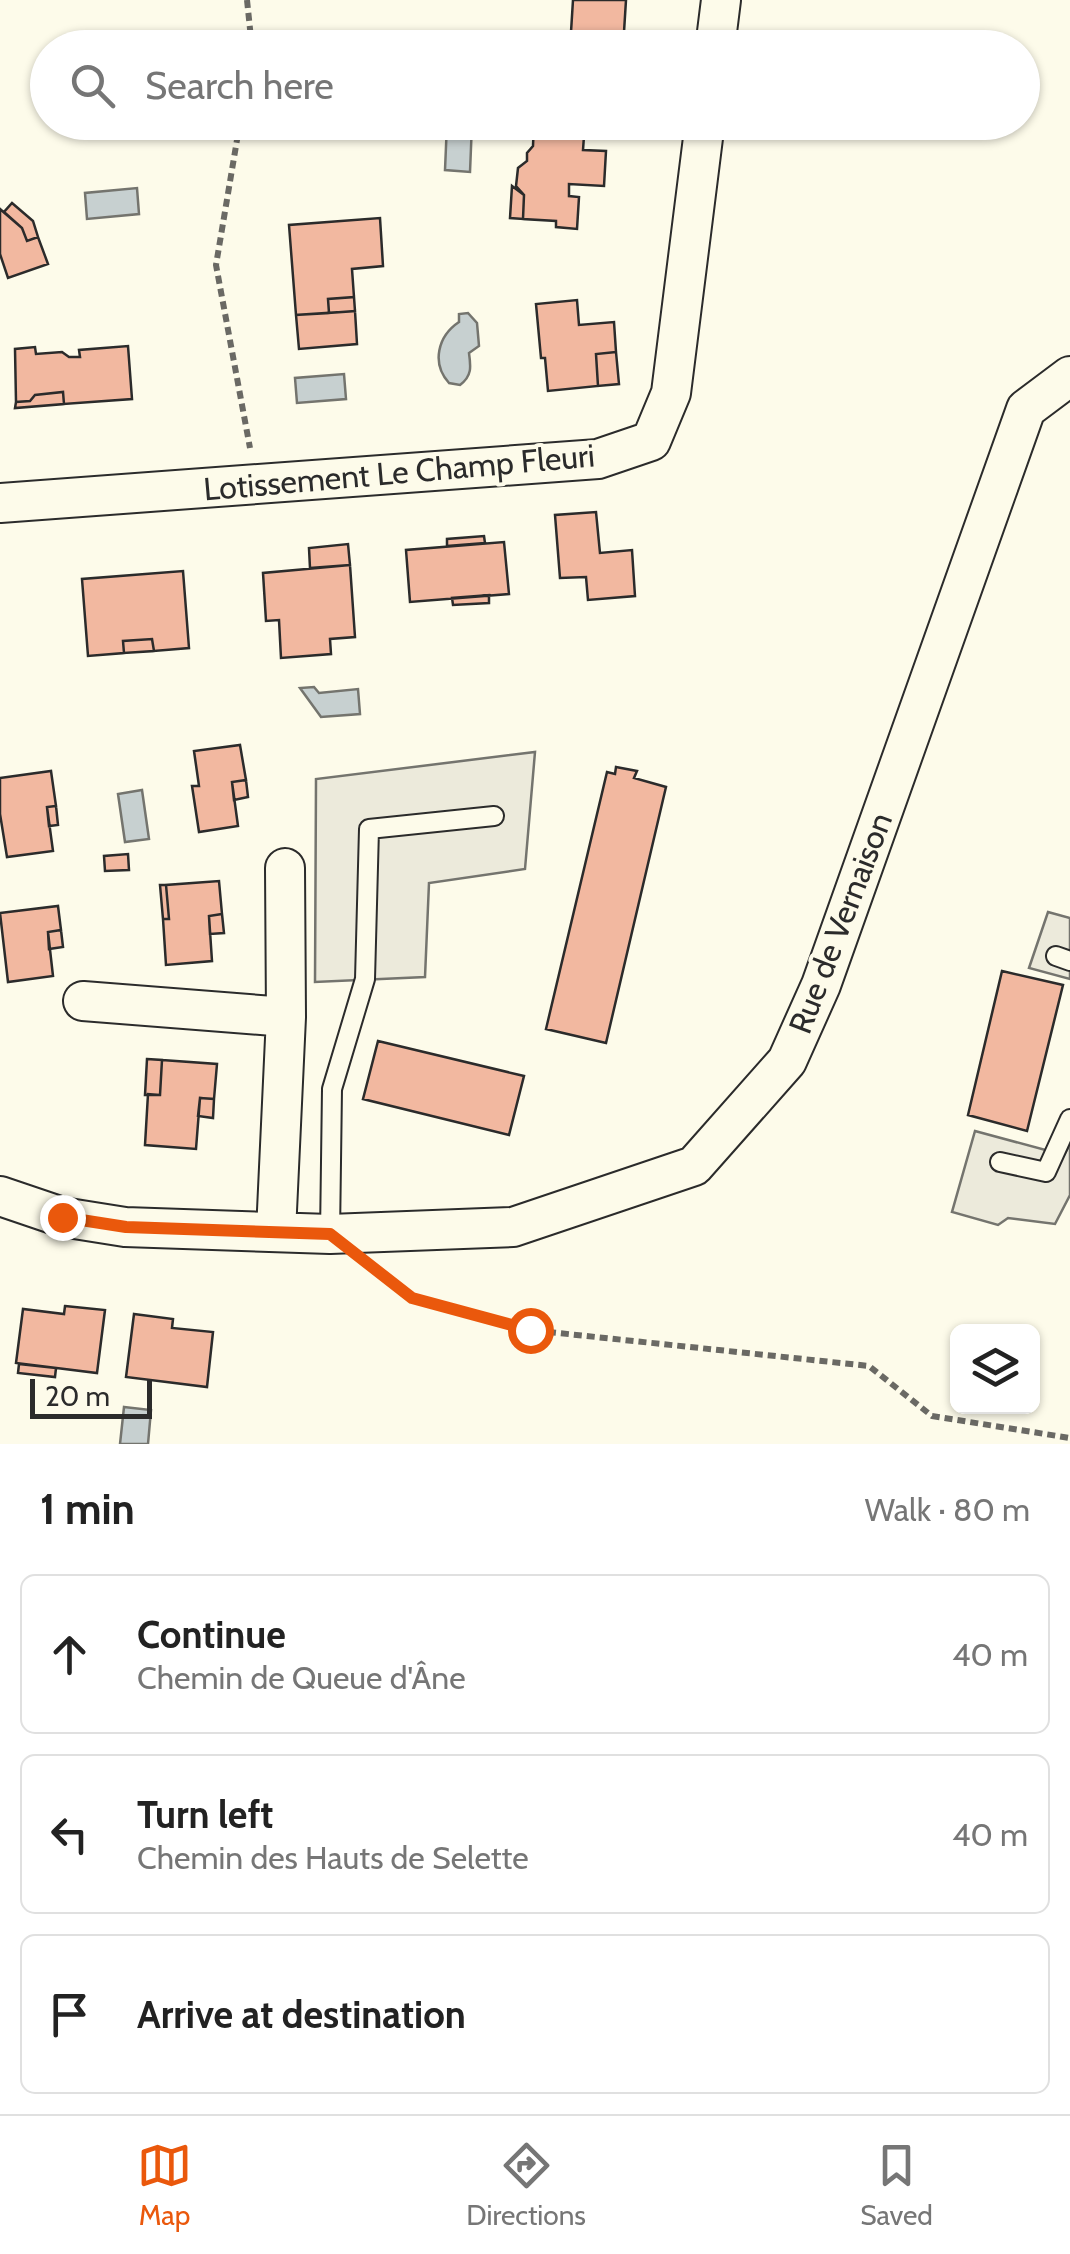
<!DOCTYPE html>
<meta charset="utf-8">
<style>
:root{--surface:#fff;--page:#f2f2f2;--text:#222;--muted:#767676;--line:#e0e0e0;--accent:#ea580c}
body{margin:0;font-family:Cabin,sans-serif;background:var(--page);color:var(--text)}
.controls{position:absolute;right:30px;bottom:30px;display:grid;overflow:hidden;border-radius:15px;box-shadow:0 2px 8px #0004}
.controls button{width:90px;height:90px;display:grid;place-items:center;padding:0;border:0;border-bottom:2px solid var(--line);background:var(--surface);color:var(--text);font:50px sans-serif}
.scale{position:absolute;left:30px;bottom:25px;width:122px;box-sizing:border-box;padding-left:10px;border:5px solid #2b2b2b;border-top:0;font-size:28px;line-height:35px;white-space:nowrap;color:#2b2b2b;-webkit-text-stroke:8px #fdfbea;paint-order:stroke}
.stop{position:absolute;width:30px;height:30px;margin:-22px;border:8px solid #ea580c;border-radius:50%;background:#fff}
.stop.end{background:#ea580c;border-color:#fff;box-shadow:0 2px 10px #0008}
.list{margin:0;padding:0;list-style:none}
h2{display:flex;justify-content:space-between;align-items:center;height:130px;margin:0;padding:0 40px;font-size:42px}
h2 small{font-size:32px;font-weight:400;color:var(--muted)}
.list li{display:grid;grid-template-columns:65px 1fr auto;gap:30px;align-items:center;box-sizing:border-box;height:160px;margin:0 20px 20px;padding:0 20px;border:2px solid var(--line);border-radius:15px}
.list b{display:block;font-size:38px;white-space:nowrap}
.list p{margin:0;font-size:32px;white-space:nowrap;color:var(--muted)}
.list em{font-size:32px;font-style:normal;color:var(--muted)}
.icon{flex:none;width:55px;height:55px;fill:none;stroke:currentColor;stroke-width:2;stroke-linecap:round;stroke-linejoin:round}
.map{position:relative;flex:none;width:1070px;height:1444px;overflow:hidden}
.search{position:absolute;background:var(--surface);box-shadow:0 2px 8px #0004;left:30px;right:30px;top:30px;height:110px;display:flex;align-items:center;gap:25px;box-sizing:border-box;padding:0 35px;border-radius:55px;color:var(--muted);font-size:38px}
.sheet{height:670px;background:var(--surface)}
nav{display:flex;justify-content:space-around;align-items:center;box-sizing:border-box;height:140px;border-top:2px solid var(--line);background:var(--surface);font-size:28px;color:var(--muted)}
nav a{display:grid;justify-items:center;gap:5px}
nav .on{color:var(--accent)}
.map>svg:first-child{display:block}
.parking{fill:#eceadb;stroke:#74746e;stroke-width:2.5}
.water{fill:#c7d0d0;stroke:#74746e;stroke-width:2.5}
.building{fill:#f2b8a0;stroke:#2b2b2b;stroke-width:2.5}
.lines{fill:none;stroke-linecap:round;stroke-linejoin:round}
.lane-casing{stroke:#2b2b2b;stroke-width:22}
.street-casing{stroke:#2b2b2b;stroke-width:42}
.path{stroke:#6a6964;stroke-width:6;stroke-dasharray:8 5;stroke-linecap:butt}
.lane{stroke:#fdfbea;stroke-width:18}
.street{stroke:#fdfbea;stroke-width:38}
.route{stroke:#ea580c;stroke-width:12}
.labels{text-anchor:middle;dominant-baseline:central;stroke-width:8;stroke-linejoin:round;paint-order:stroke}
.street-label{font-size:32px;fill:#2b2b2b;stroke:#fdfbea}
</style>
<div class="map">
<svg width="1070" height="1444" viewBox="0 0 1070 1444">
<rect width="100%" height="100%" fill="#fdfbea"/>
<path class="parking" d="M535,752L525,869L429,883L425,977L315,982L316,779Z
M1048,912L1070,918V979L1029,968Z
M975,1131L1064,1155L1070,1144V1195L1055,1224L1008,1218L998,1225L952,1212Z"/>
<path class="water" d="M447,123H472L470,172L445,170Z
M137,188L139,214L87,219L85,193Z
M468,313L477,323L479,346L469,353C471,367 472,376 460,385L449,383C431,363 438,336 459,322V314Z
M344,374L346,399L297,403L295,378Z
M314,687L319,693L358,689L360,714L321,717L300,688Z
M142,790L149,839L125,842L118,794Z
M124,1407L151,1410L148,1444H120Z"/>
<path class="building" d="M573,0H626L623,48H570Z
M534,122H585L583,150L606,151L604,186L569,184V196L579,197L577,229L556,227V221L523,219L524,195L516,186L518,168L527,161V153L533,146Z
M512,186L524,195L523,219L510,218Z
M12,203L33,221L38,237L27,241L22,228L4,212Z
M0,209L22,228L27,241L38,237L48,264L8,278L0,254Z
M380,218L383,266L352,269L354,297L328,299L329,313L296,315L289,225Z
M354,297L355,311L329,313L328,299Z
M577,300L579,325L614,322L616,352L596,354L598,386L548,391L545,358H541L536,304Z
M355,311L357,344L299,349L296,315Z
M128,346L132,399L64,404L63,392L35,395L30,401L16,402L15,349L35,347L36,354L62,352L69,357H80L79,350Z
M616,352L619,384L598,386L596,354Z
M63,392L64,404L15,408L16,402L30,401L35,395Z
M596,512L600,553L632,550L635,596L588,600L586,577L560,578L555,515Z
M484,536L485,543L447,546V539Z
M504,542L509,594L410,602L406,550Z
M348,544L350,565L310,568L309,548Z
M350,565L355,637L330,639L331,654L281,658L279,620L266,621L263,573Z
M183,571L189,648L154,651L152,639L123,641L124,653L88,656L82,579Z
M489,595V603L453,605L452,598Z
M152,639L154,651L124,653L123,641Z
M240,745L246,780L232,782L238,826L199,832L192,786H199L194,751Z
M616,767L637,771L634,778L666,787L606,1043L546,1029L607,772L615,774Z
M51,771L56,806L47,807L53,851L7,857L0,814V778Z
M246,780L248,797L234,800L232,782Z
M56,806L58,825L49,826L47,807Z
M128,854L129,870L105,871L104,856Z
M219,881L222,914L209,916L212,961L166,965L163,919H169L166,885Z
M160,885H166L169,919H163Z
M58,906L61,930L48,932L53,976L8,982L0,913Z
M222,914L224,933L210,934L209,916Z
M61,930L63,947L49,949L48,932Z
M1002,971L1063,985L1027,1131L968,1115Z
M378,1041L524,1076L509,1135L363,1099Z
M147,1059L162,1060L160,1095H145Z
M162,1060L217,1064L214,1099L200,1098L196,1149L145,1145L148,1094L160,1095Z
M200,1098L214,1099L213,1118L198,1116Z
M65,1306L105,1310L97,1373L16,1363L23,1309L64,1314Z
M134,1314L173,1319L172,1328L213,1332L207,1387L126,1377Z
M19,1364L56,1368L55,1377L18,1373Z"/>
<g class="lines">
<g class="lane-casing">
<path id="lane" d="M1056,956L1070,961
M1000,1162L1046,1172L1070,1119
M330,1234L332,1089L365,979L369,829L494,816"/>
</g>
<g class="street-casing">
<path id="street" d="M715,48L721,0
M0,503L598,459L651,441L671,393L705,122
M83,1001L286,1017
M0,1196L62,1217L125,1227L330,1234L513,1227L694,1166L787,1061L821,985L1026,409L1070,376
M276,1232L286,1017L285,868"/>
</g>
<path class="path" d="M247,0L252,48
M240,122L216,265L250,448
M379,1272L412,1297L530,1330L869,1366L932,1416L1070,1438"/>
<use href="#lane" class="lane"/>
<use href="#street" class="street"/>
</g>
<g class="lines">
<path class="route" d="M62,1217L126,1227L330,1234L412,1298L530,1330"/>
</g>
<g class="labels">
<g class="street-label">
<text transform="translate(399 472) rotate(-5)">Lotissement Le Champ Fleuri</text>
<text transform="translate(840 923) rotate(-69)">Rue de Vernaison</text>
</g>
</g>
</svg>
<div class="controls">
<button><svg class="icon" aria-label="layers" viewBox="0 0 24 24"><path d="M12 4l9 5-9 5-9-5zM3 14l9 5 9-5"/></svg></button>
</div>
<div class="scale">20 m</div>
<div class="stop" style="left:530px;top:1330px"></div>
<div class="stop end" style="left:62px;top:1217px"></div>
<div class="search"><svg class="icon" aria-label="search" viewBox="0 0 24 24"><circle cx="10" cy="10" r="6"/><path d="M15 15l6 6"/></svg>Search here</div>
</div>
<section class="sheet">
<h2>1 min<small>Walk · 80 m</small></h2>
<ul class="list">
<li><svg class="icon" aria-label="ahead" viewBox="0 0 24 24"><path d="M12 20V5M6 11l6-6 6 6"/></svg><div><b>Continue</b><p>Chemin de Queue d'Âne</p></div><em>40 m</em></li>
<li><svg class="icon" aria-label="left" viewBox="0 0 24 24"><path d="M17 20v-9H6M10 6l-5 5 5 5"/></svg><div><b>Turn left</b><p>Chemin des Hauts de Selette</p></div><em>40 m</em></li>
<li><svg class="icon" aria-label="arrive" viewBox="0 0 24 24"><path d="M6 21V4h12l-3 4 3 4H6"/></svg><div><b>Arrive at destination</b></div></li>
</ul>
</section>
<nav>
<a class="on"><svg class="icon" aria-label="map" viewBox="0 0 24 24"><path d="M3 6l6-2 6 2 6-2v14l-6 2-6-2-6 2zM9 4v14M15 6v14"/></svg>Map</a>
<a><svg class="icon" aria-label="directions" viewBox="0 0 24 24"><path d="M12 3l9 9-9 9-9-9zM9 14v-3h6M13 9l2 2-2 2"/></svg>Directions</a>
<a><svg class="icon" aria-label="saved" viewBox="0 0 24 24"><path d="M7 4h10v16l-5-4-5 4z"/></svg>Saved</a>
</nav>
